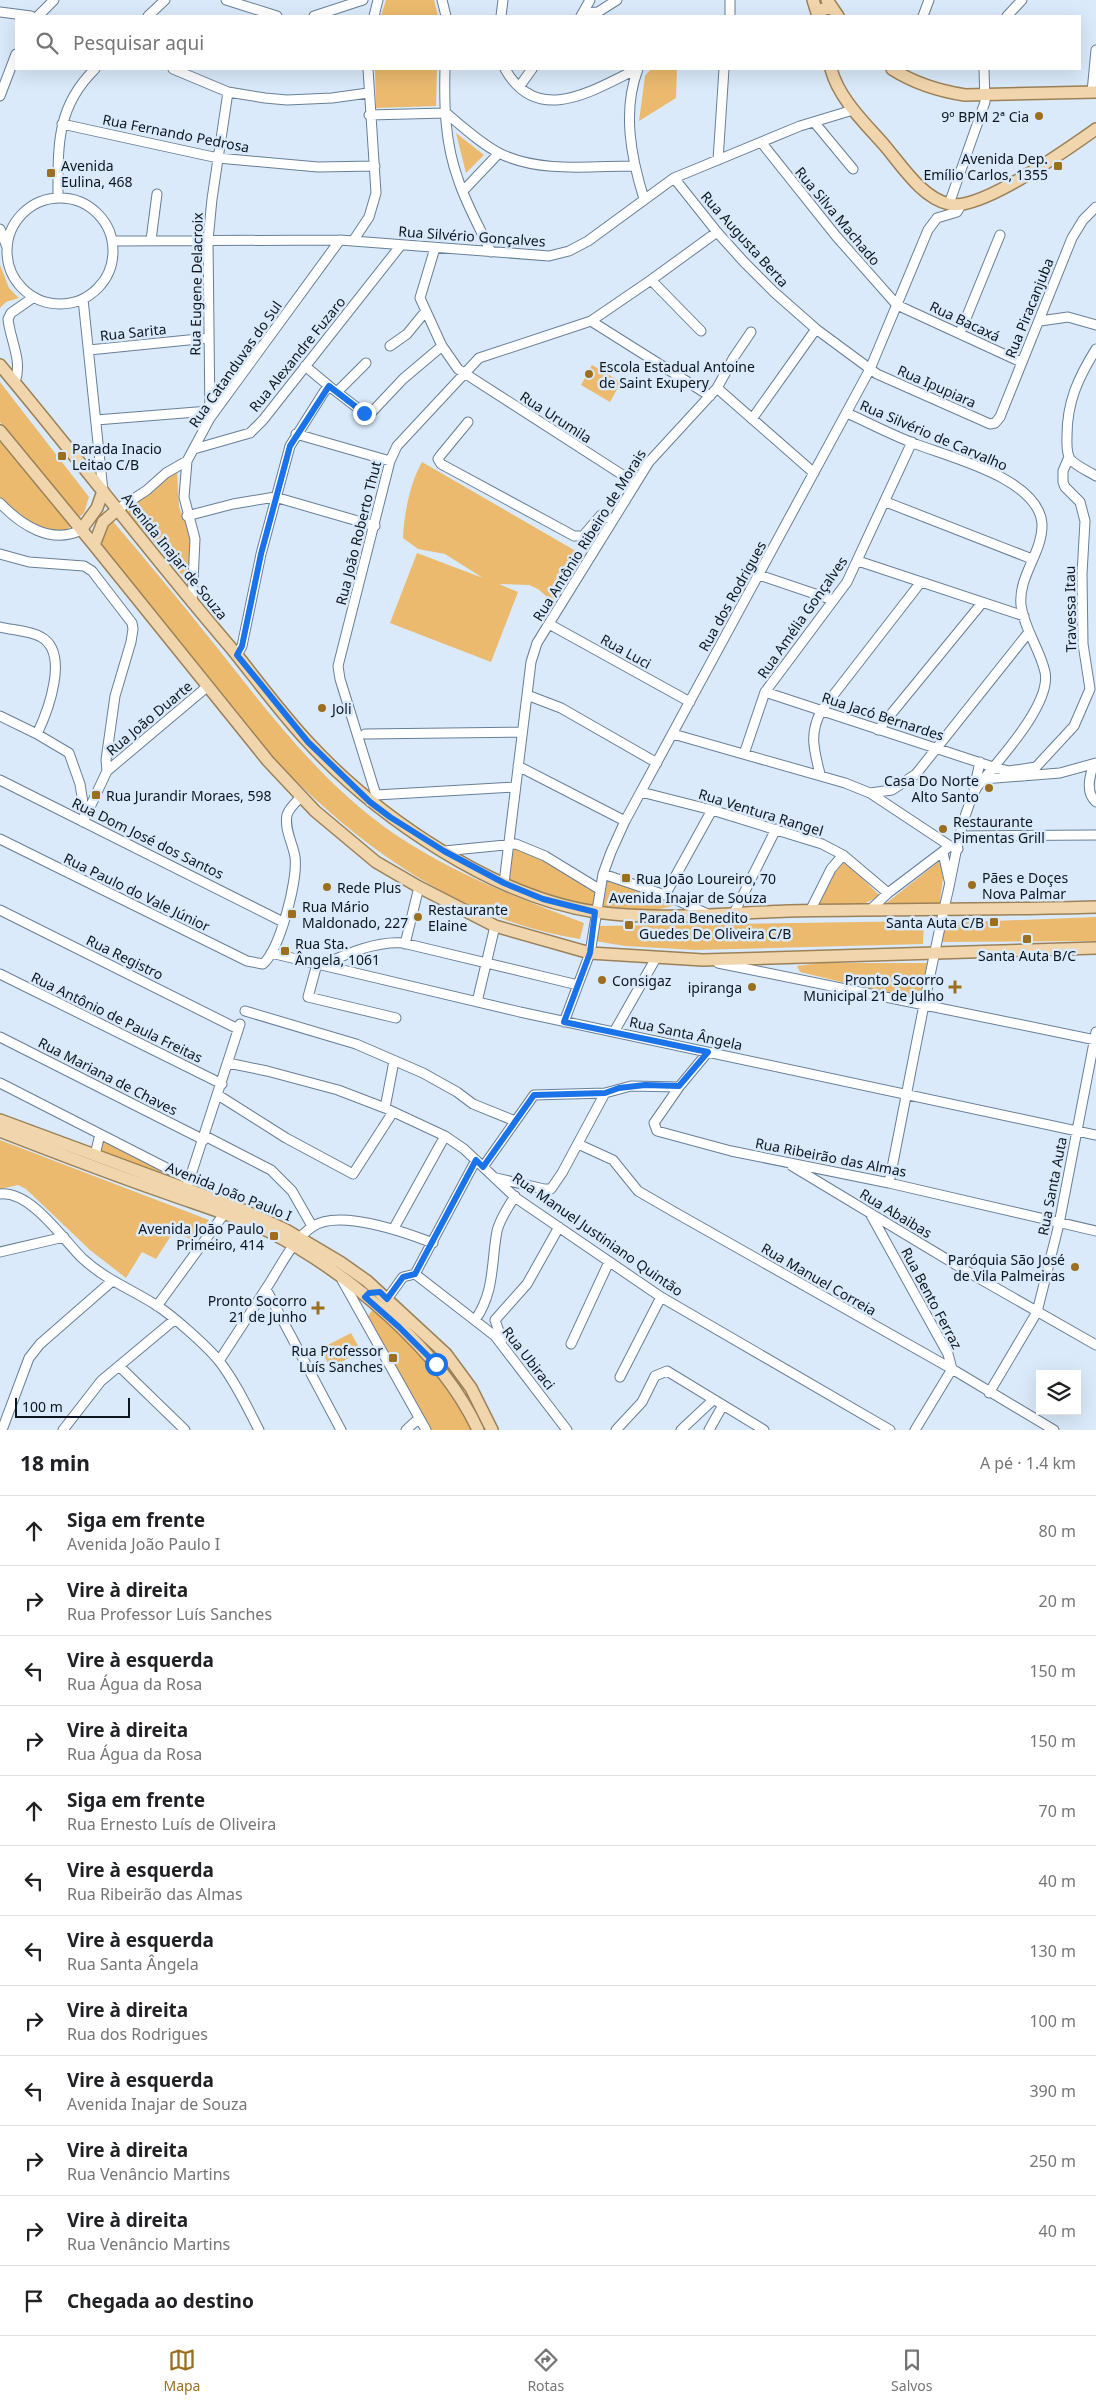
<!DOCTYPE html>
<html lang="pt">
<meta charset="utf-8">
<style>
:root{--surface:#fff;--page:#f2f2f2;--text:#202124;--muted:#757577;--line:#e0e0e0;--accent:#9c6f1f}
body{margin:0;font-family:"Noto Sans",sans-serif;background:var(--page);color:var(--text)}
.controls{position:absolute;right:15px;bottom:15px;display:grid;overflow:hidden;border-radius:0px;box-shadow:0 5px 20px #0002}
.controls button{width:45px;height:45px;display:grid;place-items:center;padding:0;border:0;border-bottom:1px solid var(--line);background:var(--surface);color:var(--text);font:25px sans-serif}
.scale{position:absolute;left:15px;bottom:12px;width:115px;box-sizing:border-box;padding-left:5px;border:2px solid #0d161f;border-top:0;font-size:14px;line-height:18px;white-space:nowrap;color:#0d161f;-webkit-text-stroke:4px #daeafa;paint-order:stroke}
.stop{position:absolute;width:15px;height:15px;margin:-11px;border:4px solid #1a73e8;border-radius:50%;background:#fff}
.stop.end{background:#1a73e8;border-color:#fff;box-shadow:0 1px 5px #0008}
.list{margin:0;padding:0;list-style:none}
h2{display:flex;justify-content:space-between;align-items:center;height:65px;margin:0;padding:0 20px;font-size:21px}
h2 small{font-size:16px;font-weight:400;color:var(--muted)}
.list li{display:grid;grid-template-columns:32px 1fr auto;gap:15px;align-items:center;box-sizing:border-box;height:70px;padding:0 20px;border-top:1px solid var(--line)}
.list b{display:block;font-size:19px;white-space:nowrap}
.list p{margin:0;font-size:16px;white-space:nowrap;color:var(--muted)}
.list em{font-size:16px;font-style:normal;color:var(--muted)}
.icon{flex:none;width:28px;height:28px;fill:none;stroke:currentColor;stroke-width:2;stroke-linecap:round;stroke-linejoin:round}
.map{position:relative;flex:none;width:1096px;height:1430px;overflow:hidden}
.search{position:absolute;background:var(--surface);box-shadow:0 5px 20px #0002;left:15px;right:15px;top:15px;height:55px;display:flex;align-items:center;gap:12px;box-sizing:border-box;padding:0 18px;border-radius:0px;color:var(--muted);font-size:19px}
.sheet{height:905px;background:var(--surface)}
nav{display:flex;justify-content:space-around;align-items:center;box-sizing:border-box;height:70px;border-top:1px solid var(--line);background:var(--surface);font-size:14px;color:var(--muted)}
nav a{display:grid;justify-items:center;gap:2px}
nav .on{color:var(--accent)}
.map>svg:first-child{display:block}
.green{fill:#ebba6e}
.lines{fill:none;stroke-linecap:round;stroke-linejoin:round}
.minor-casing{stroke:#677f97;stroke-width:11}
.major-casing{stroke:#9b8158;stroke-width:14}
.minor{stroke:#fff;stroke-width:9}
.major{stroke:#f1d6ad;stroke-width:11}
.route{stroke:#1a73e8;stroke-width:6}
.poi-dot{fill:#9c6f1f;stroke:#daeafa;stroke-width:2}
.labels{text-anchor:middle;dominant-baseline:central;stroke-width:5;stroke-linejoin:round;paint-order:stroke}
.poi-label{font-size:14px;fill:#0d161f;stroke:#daeafa;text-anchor:start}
.street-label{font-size:14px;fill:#0d161f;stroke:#daeafa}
</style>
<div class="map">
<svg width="1096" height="1430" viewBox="0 0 1096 1430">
<rect width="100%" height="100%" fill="#daeafa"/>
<path class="green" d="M386,0H434L438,16H381Z
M375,69H437L436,106L376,108Z
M651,69H677L676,98L639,121L645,76Z
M456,133L484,155L466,173Z
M0,265L9,288L19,298L6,302L0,308Z
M592,365L621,382L610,402L581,385Z
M0,382L89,497L84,513L77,519L0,422Z
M0,431L75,522L60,536L35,530L0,501Z
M422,462L581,554L552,601L538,589L529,585L499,584L518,592L491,662L390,623L417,553L483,578L445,554L418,549L403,538C404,514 410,483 422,462Z
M177,471L179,507L192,537L188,582L126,510L146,496L166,477Z
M111,519C148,562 184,606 219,650C272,717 325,787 396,835C454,874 520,899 584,923L580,939C461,921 354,844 273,757C255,738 240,715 223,695C181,645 137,596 96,545Z
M510,844H516L599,889L591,911L504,883Z
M942,859L944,870L939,909H879Z
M845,861L880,896L855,908L816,909L828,881Z
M604,881L623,885L675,905C660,911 615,916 602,905Z
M1096,917V941L940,942L944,923Z
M924,921L923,944L696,950L625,946L595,941L598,926Z
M819,963H927L920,1001L800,972L797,966Z
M98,1135L166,1171L186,1189L102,1158Z
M0,1140L209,1220L194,1241L174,1231L156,1259L142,1252L126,1278L90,1250L26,1189L18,1185L0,1189Z
M373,1309L379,1311L436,1369L475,1430H429L369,1319L368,1316Z
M351,1333L361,1351L331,1368L320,1349Z"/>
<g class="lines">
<g class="minor-casing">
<path id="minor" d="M226,0L277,16
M442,0L446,16
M0,12L31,16
M583,13L598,12L617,0
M38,16L54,0
M148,16L165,0
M314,16L363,0
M374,16L378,0
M501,16L503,0
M581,16L590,0
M730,16V0
M923,16L929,0
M1007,16L1022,0
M173,69L228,92L265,98L287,100L332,98L368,93
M445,69C444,106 445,143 458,179C466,204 480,228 491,252
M505,69C538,127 593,90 637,69
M638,69C622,111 631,157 644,199
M519,87L532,69
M1092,92L1096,50
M0,96L16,54
M446,113C463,127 481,144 501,154C541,173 591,166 634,166
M369,115L446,113
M814,122L853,169
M62,124L218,158L318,167L375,166
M761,142L836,236L897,305L1021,362
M718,160L724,69
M674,178L717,232L744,262L774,292L816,329L877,374L990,424L995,423L1000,417L1072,238L1083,220L1096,207
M463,191L499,153
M58,197C58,146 56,107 95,69
M7 251a53 53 0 1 1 106 0a53 53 0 1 1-106 0Z
M949,204L985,102L984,69
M0,229L7,247
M151,240L157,194
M113,241L340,240L549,256L569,251L588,241L674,178L800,126L853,110
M353,241L369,217L376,193L368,69
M435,248L420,298L442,346L458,369L635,483
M651,280L701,331
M83,299L103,491
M591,321L710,396
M1040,321L1068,317L1096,325
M960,333L1000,235
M390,346L407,334L425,312
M1096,349C1078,378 1067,402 1067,436C1067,443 1066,452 1070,459C1076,466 1088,471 1096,476
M89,350L208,338
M305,366L329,386
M15,382C23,361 10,340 8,319L11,313L34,297
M717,388L814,473
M337,392L366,363
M847,413C869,423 890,434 913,443C948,457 1039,478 1042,524C1043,552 1018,576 1021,605C1024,629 1040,649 1045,672C1052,704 997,762 977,787C959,821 955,863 946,900C925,994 908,1088 889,1183
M210,418L208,240L212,199L228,92
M752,419L816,329
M96,420L209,411
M468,422L440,456L438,459L441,464L574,536H583L601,515L613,520
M296,434L390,461
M194,449L250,433L263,420L401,245
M886,502L1032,559
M0,503C21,525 51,545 81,530
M118,509L147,490L166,473L187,461
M187,516L233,504L275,497L375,526
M0,554L29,562L84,566L92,571L132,623L133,629L131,642L115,696L106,760L107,771L83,822
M858,561L1024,616
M759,575L833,600
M192,603L195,539L184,497L187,461L210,418L340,240
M549,624L690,702
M0,627C12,630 31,631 41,637C70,653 48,711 37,734
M237,655L242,646L261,554L290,446L324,392L329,386L364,413H371L403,379L442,346
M765,692L993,767L1009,771L1036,767L1074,726L1090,689L1083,644L1082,574L1085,521L1080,502L1065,487L1063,482V471L1069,457
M527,695L561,708L657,763
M0,716L37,734L69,753L80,784L85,816
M878,730L982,603
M365,734L522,732
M673,734L845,783L870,793L950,846L958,849
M744,754L765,692L847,582L912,442
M1093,765C1090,777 1085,792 1096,802
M518,766L625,821
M107,771L208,686
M820,774C814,749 809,735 821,711L921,582
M983,779L1060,773L1096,763
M0,780L283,922
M974,789L980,762
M641,792L712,810L822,844L843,855L888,893
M870,793L892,790L916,774L1029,632
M376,795L515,787
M370,802L376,795L340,679L338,666L390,461L397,446L479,358L591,321L651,280L717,232
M961,836L1096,835
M0,839L247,961L263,964C280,949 298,880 295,857C293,844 284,829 287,815C289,808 296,802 301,797
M444,851L516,844L545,856L599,889
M943,853L949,880
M603,874L665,895L708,914
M504,883L531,662L537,643L649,462L717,388L734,357L751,332
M665,895L712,810
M0,910L238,1029
M870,910L888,893L950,846
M810,911L831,869L843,855
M734,913L776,829
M405,944L419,887
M271,953L520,1012L1096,1135
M718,963L1096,1040
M317,964L308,997L396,1018
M322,965C347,954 375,941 403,943L578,985
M0,974L222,1084
M477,1002L495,926
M245,1011L356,1044L423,1073L457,1092L473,1104L515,1121
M564,1022L590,953L603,874L611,852L625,821L870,369L928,230L937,218L957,212L961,205
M614,1032L656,958
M0,1037L204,1140
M708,1052L679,1087L654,1123L657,1131L731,1151L889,1183L1096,1231
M228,1063L267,1071L338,1090L385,1108L445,1136L464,1149L516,1198L661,1297L890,1430
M0,1083L190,1180
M218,1095L286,1138L353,1174L393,1112
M385,1108L394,1061
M205,1136L271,1170L292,1191L312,1226
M578,1144L613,1160L638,1191L676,1213L952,1369L1054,1430
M95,1155L100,1134
M792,1166L968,1272L1096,1345
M483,1167L534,1095L605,1093
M496,1178L544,1189H551L562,1173L605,1093L631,1086L679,1087
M188,1184L240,1024
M0,1194C31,1191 62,1238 82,1258C106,1280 129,1288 156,1305C172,1315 207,1346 219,1361C235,1381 247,1407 259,1430
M871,1215L948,1354L952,1369L915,1430
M394,1228L445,1136
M0,1252L64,1237
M415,1274L495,1336L567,1430
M342,1280L426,1430
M266,1289L341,1430
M387,1299L403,1277L415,1274L476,1160
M157,1306L224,1214
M475,1320C495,1292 491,1263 497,1231C500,1219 508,1207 515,1196
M502,1340L495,1320L527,1284L559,1227
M571,1344L609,1262
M219,1361C236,1335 252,1310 269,1284C281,1265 293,1240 312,1227C338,1208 407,1233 433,1243
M119,1366L185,1430
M620,1377L661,1297
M989,1393L1037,1312L1059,1224L1096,1032
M2,1430L29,1358L40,1344L111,1282
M63,1430L101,1381L174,1320
M406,1430L418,1419
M616,1430L642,1402L655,1376L667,1371L764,1430
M681,1430L713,1400
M709,1430L723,1405"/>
</g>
<g class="major-casing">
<path id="major" d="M813,0L818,16
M827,0L838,16
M818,16L823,9L832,8
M831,69C839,99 865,123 885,146C902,166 922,198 949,204C980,212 1069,148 1096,129
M892,69C914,83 939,91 965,95L1096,92
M0,365C79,459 152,556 232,649C257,680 281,713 308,742C377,817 494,897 596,912C657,921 728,913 789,911C892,909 994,910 1096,907
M0,431L94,545L268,761L315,811L376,862L419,887L495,926L590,953L703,960L1096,948
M81,530L97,508L103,491
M94,545L103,522L118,509
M0,1120L243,1210L286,1230L340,1262L367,1281L446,1354L471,1388L492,1430
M0,1131C54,1152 109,1173 163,1192C199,1205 236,1216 270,1232C347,1272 442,1351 478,1430"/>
</g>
<use href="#minor" class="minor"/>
<use href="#major" class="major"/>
</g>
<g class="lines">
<path class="route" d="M364,413L329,386L290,446L261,554L242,646L237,655L308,742L370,802L390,817L444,851L504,883L543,899L595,912L590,953L564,1022L708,1052L679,1086L645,1085L619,1088L605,1093L534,1095L483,1167L476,1160L415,1274L403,1277L387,1299L380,1292L369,1293L365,1297L399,1327L436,1364"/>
</g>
<g class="poi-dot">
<circle cx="1039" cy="116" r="5"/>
<rect x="1053" y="161" width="10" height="10" rx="2.5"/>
<rect x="46" y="168" width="10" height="10" rx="2.5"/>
<circle cx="589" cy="374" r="5"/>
<rect x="57" y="451" width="10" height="10" rx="2.5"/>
<circle cx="322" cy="708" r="5"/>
<circle cx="989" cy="788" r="5"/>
<rect x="91" y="790" width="10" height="10" rx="2.5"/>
<circle cx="943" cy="829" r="5"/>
<rect x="621" y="873" width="10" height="10" rx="2.5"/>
<circle cx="972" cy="885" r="5"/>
<circle cx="327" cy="887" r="5"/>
<rect x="287" y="909" width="10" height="10" rx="2.5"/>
<circle cx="418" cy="917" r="5"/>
<rect x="989" y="917" width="10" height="10" rx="2.5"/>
<rect x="624" y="920" width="10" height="10" rx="2.5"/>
<rect x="1022" y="934" width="10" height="10" rx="2.5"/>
<rect x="280" y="946" width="10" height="10" rx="2.5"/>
<circle cx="602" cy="980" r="5"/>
<circle cx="752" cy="987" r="5"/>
<path d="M952.5 979.5h5v5h5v5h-5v5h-5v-5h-5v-5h5z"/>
<rect x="269" y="1231" width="10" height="10" rx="2.5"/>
<circle cx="1075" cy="1267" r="5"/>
<path d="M315.5 1300.5h5v5h5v5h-5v5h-5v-5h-5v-5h5z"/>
<rect x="388" y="1353" width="10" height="10" rx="2.5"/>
</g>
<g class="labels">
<g class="poi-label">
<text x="1029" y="116" text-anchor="end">9º BPM 2ª Cia</text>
<text x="1048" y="158" text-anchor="end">Avenida Dep.<tspan x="1048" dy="16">Emílio Carlos, 1355</tspan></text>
<text x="61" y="165">Avenida<tspan x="61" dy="16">Eulina, 468</tspan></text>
<text x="599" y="366">Escola Estadual Antoine<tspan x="599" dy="16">de Saint Exupery</tspan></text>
<text x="72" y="448">Parada Inacio<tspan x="72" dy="16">Leitao C/B</tspan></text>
<text x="332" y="708">Joli</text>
<text x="979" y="780" text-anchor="end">Casa Do Norte<tspan x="979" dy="16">Alto Santo</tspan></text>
<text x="106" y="795">Rua Jurandir Moraes, 598</text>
<text x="953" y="821">Restaurante<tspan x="953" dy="16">Pimentas Grill</tspan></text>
<text x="982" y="877">Pães e Doçes<tspan x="982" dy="16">Nova Palmar</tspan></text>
<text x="636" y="878">Rua João Loureiro, 70</text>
<text x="337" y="887">Rede Plus</text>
<text x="302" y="906">Rua Mário<tspan x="302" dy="16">Maldonado, 227</tspan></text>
<text x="428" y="909">Restaurante<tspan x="428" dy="16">Elaine</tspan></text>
<text x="639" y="917">Parada Benedito<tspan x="639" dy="16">Guedes De Oliveira C/B</tspan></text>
<text x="984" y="922" text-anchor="end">Santa Auta C/B</text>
<text x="295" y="943">Rua Sta.<tspan x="295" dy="16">Ângela, 1061</tspan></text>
<text x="1027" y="955" text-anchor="middle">Santa Auta B/C</text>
<text x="944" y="979" text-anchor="end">Pronto Socorro<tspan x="944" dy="16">Municipal 21 de Julho</tspan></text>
<text x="612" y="980">Consigaz</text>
<text x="742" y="987" text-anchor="end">ipiranga</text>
<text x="264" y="1228" text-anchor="end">Avenida João Paulo<tspan x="264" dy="16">Primeiro, 414</tspan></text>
<text x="1065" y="1259" text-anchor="end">Paróquia São José<tspan x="1065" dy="16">de Vila Palmeiras</tspan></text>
<text x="307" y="1300" text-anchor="end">Pronto Socorro<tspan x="307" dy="16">21 de Junho</tspan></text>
<text x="383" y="1350" text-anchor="end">Rua Professor<tspan x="383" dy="16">Luís Sanches</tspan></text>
</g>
<g class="street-label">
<text transform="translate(176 133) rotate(11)">Rua Fernando Pedrosa</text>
<text transform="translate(838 216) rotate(50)">Rua Silva Machado</text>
<text transform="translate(472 236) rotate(4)">Rua Silvério Gonçalves</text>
<text transform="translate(745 239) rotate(48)">Rua Augusta Berta</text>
<text transform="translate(196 284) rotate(-89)">Rua Eugene Delacroix</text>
<text transform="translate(1029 308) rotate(-68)">Rua Piracanjuba</text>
<text transform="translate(965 321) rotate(25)">Rua Bacaxá</text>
<text transform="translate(133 332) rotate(-6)">Rua Sarita</text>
<text transform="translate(297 354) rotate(-51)">Rua Alexandre Fuzaro</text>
<text transform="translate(235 364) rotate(-55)">Rua Catanduvas do Sul</text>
<text transform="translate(937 386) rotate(24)">Rua Ipupiara</text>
<text transform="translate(556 417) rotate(33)">Rua Urumila</text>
<text transform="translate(934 435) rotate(23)">Rua Silvério de Carvalho</text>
<text transform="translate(358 533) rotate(-76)">Rua João Roberto Thut</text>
<text transform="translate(589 535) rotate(-58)">Rua Antônio Ribeiro de Morais</text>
<text transform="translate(175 556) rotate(51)">Avenida Inajar de Souza</text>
<text transform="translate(732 596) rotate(-61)">Rua dos Rodrigues</text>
<text transform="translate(1070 609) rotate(-91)">Travessa Itau</text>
<text transform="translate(802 617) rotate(-55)">Rua Amélia Gonçalves</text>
<text transform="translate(626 651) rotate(29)">Rua Luci</text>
<text transform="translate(883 716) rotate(18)">Rua Jacó Bernardes</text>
<text transform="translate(149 718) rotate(-40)">Rua João Duarte</text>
<text transform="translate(761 812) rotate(17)">Rua Ventura Rangel</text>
<text transform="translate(148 838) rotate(26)">Rua Dom José dos Santos</text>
<text transform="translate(137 892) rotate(26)">Rua Paulo do Vale Júnior</text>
<text x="688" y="897">Avenida Inajar de Souza</text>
<text transform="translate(125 957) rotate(26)">Rua Registro</text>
<text transform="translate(117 1017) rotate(26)">Rua Antônio de Paula Freitas</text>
<text transform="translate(686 1033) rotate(12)">Rua Santa Ângela</text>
<text transform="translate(108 1076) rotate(27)">Rua Mariana de Chaves</text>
<text transform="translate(831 1157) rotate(11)">Rua Ribeirão das Almas</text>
<text transform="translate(1052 1186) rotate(-79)">Rua Santa Auta</text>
<text transform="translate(229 1191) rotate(22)">Avenida João Paulo I</text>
<text transform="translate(896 1213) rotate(31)">Rua Abaibas</text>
<text transform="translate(598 1234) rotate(35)">Rua Manuel Justiniano Quintão</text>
<text transform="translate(819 1279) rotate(30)">Rua Manuel Correia</text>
<text transform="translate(932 1298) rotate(62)">Rua Bento Ferraz</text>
<text transform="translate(529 1358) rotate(52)">Rua Ubiraci</text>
</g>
</g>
</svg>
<div class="controls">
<button><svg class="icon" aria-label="layers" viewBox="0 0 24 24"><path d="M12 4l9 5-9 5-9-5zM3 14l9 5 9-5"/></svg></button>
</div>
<div class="scale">100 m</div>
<div class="stop" style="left:436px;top:1364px"></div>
<div class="stop end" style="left:364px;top:413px"></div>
<div class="search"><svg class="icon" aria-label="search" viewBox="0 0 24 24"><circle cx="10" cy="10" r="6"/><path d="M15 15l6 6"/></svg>Pesquisar aqui</div>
</div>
<section class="sheet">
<h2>18 min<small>A pé · 1.4 km</small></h2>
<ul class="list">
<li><svg class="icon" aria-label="ahead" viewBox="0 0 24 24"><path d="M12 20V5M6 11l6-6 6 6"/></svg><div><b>Siga em frente</b><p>Avenida João Paulo I</p></div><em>80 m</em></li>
<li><svg class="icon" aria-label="right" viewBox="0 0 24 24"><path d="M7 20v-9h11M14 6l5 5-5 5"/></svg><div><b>Vire à direita</b><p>Rua Professor Luís Sanches</p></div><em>20 m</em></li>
<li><svg class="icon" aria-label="left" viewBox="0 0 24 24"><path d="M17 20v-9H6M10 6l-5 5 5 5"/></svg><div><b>Vire à esquerda</b><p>Rua Água da Rosa</p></div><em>150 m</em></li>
<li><svg class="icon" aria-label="right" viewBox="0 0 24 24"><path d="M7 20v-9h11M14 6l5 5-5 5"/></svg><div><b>Vire à direita</b><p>Rua Água da Rosa</p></div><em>150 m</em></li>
<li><svg class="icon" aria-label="ahead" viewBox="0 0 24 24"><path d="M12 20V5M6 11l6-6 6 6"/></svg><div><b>Siga em frente</b><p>Rua Ernesto Luís de Oliveira</p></div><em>70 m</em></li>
<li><svg class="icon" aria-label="left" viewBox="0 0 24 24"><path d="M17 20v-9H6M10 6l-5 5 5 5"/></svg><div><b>Vire à esquerda</b><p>Rua Ribeirão das Almas</p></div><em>40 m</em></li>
<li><svg class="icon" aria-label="left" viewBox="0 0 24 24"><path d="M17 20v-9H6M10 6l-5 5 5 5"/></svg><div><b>Vire à esquerda</b><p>Rua Santa Ângela</p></div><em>130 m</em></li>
<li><svg class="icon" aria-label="right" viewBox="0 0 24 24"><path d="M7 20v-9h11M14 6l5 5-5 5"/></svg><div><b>Vire à direita</b><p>Rua dos Rodrigues</p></div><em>100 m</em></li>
<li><svg class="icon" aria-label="left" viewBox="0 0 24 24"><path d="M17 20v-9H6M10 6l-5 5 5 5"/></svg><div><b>Vire à esquerda</b><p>Avenida Inajar de Souza</p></div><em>390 m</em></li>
<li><svg class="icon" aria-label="right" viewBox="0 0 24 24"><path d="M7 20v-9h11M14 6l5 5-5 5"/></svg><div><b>Vire à direita</b><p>Rua Venâncio Martins</p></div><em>250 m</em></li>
<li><svg class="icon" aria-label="right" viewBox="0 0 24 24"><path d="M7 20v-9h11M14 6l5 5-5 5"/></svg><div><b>Vire à direita</b><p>Rua Venâncio Martins</p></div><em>40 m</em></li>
<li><svg class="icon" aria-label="arrive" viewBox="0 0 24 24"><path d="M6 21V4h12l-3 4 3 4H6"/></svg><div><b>Chegada ao destino</b></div></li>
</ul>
</section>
<nav>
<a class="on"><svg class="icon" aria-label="map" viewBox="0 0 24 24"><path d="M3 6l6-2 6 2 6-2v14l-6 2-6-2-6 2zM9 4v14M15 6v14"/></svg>Mapa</a>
<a><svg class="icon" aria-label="directions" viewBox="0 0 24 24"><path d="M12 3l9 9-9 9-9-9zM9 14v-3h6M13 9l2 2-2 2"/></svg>Rotas</a>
<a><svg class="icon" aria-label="saved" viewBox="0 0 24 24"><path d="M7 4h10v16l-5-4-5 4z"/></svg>Salvos</a>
</nav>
